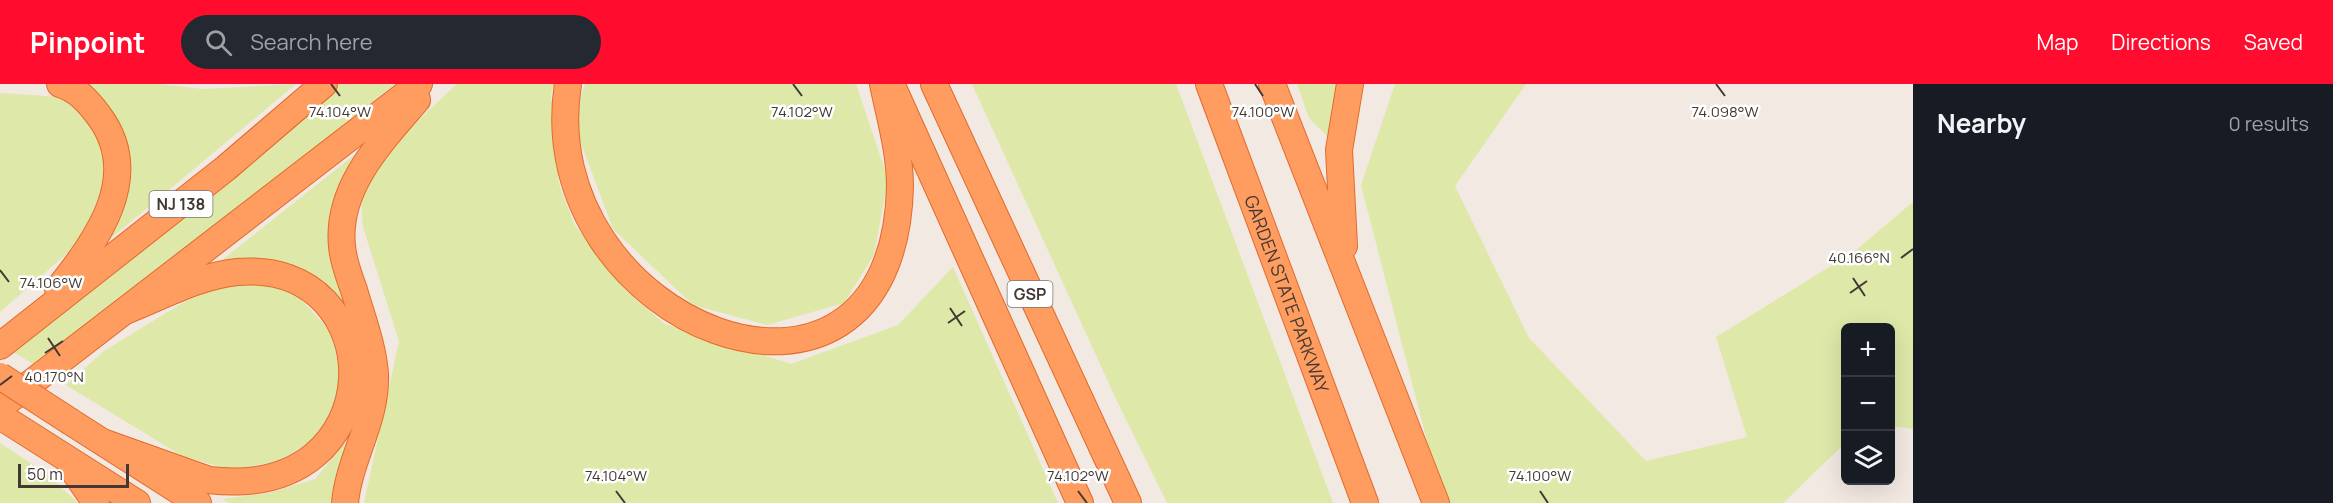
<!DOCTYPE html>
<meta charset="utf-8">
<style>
:root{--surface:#171b24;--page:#242831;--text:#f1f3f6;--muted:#9ea1a6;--line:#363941;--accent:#ff0c2e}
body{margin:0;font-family:Manrope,sans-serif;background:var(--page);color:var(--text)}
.controls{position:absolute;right:18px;bottom:18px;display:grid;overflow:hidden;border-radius:9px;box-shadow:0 6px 24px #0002}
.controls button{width:54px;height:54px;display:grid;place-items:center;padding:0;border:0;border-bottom:2px solid var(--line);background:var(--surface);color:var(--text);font:30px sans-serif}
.scale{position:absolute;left:18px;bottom:15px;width:111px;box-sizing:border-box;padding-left:6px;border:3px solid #433833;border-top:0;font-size:16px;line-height:21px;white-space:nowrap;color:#433833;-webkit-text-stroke:4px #fff;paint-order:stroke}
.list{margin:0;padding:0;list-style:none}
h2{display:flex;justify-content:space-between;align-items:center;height:78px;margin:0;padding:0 24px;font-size:26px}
h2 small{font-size:20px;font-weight:400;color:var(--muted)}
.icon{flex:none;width:33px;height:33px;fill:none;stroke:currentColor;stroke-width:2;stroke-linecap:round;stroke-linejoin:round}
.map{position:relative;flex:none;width:1913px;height:419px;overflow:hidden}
header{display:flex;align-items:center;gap:36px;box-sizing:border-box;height:84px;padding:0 30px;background:var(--accent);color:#fff}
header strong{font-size:28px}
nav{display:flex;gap:33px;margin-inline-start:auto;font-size:21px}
.search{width:420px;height:54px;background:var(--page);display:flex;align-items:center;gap:15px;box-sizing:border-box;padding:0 21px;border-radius:33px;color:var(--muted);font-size:22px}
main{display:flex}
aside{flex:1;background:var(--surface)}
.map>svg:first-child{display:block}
.green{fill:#dee8a9}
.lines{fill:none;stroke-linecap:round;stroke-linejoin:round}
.highway-casing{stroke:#e26a2c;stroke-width:28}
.highway{stroke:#ff9c60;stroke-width:26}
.highway-bridge-casing{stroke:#e26a2c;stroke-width:28;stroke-linecap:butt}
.highway-bridge{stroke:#ff9c60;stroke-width:26}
.ticks{fill:none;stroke:#433833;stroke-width:2}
.labels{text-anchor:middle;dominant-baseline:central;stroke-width:5;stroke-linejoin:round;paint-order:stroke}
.shield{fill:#fff;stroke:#7b7470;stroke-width:1.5}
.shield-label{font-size:16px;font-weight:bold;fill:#433833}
.street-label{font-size:18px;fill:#433833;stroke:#fff}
.ticks-label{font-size:15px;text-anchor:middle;fill:#433833;stroke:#fff;stroke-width:5;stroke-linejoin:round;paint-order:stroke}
</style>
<header>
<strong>Pinpoint</strong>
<div class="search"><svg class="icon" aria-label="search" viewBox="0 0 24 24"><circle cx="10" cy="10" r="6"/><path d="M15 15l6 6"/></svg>Search here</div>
<nav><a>Map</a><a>Directions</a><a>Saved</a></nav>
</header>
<main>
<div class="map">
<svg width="1913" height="419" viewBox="0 0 1913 419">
<rect width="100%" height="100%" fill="#f2e9e2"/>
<path class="green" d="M84,0H158L203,5L296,0L104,160L128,110L126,66Z
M339,0H395L37,282L11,267Z
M457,0H554L551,11L559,100L574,140L625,206L665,240L791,280L898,241L953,183L1058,419H364L399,257L363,143L359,91Z
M585,0H856L888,95L874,171L844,219L767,241L693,221L613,145L573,38Z
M972,0H1176L1333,419H1167L1116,315Z
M1297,0H1339L1327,52L1309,34Z
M1395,0H1526L1455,102L1529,254L1646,377L1747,353L1716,253L1855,167L1913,118V345L1891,342L1890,243H1846L1845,359L1783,419H1443L1361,101Z
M4,9L59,13L89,34L105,66L102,104L80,158L0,228V10Z
M358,68L347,95L354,241L322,206L222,176Z
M253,196L295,209L331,248L342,299L322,350L279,377L232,386L182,372L66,301L104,267L179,221L211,205Z
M349,355L330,419H229L222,415L269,409L315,395Z
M0,359L47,390L78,419H0Z"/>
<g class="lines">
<g class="highway-casing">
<g id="highway">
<path d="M568,0C530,240 893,384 900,103C900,68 890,34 883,0"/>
<path d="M934,0L1128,419"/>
<path id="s1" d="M1209,0L1365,419"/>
<path d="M1272,0L1436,419"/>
<path d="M894,6L1080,419"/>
<path d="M1344,162L1339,66L1350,0"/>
<path d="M58,205C97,156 144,92 99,32C88,17 78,6 60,0"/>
<path d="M0,262L226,84L324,0"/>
<path d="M0,323L419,0"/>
<path d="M0,332L137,419"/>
<path d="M71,338L198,419"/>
<path d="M105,359L209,396C396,419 394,174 237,188C198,192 161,213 125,227"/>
<path d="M71,383L96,419"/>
<path d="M345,419C349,375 377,336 375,290C373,262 362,234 354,206C349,192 343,177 342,162C336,103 382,57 417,16"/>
</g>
</g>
<use href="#highway" class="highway"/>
<g class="highway-bridge-casing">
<path id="highway-bridge" d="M0,292L71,338"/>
</g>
<use href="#highway-bridge" class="highway-bridge"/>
</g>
<path class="ticks" d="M331,0L340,12M793,0L802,12M1255,0L1263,12M1716,0L1725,12M1901,174L1913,165M0,186L9,198M1853,194L1865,212M1850,209L1867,197M950,224L962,242M948,239L965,227M48,254L60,272M45,269L63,257M0,301L12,292M616,407L625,419M1078,407L1087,419M1540,407L1548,419"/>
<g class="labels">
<g class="shield">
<rect x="149.5" y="107" width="63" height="26" rx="4.5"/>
<rect x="1007.5" y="197" width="45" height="26" rx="4.5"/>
</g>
<g class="shield-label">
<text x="181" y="120">NJ 138</text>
<text x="1030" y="210">GSP</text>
</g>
<g class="street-label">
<text stroke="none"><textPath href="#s1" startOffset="224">GARDEN STATE PARKWAY</textPath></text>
</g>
</g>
<g class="ticks-label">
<text x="1263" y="33">74.100°W</text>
<text x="1725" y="33">74.098°W</text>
<text x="340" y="33">74.104°W</text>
<text x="802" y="33">74.102°W</text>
<text x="1859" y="179">40.166°N</text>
<text x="51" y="204">74.106°W</text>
<text x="54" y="298">40.170°N</text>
<text x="616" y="397">74.104°W</text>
<text x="1078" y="397">74.102°W</text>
<text x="1540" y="397">74.100°W</text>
</g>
</svg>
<div class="controls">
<button>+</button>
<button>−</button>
<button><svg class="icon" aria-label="layers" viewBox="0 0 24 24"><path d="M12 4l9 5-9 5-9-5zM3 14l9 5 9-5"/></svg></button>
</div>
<div class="scale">50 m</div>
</div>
<aside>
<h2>Nearby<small>0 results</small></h2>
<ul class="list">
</ul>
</aside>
</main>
